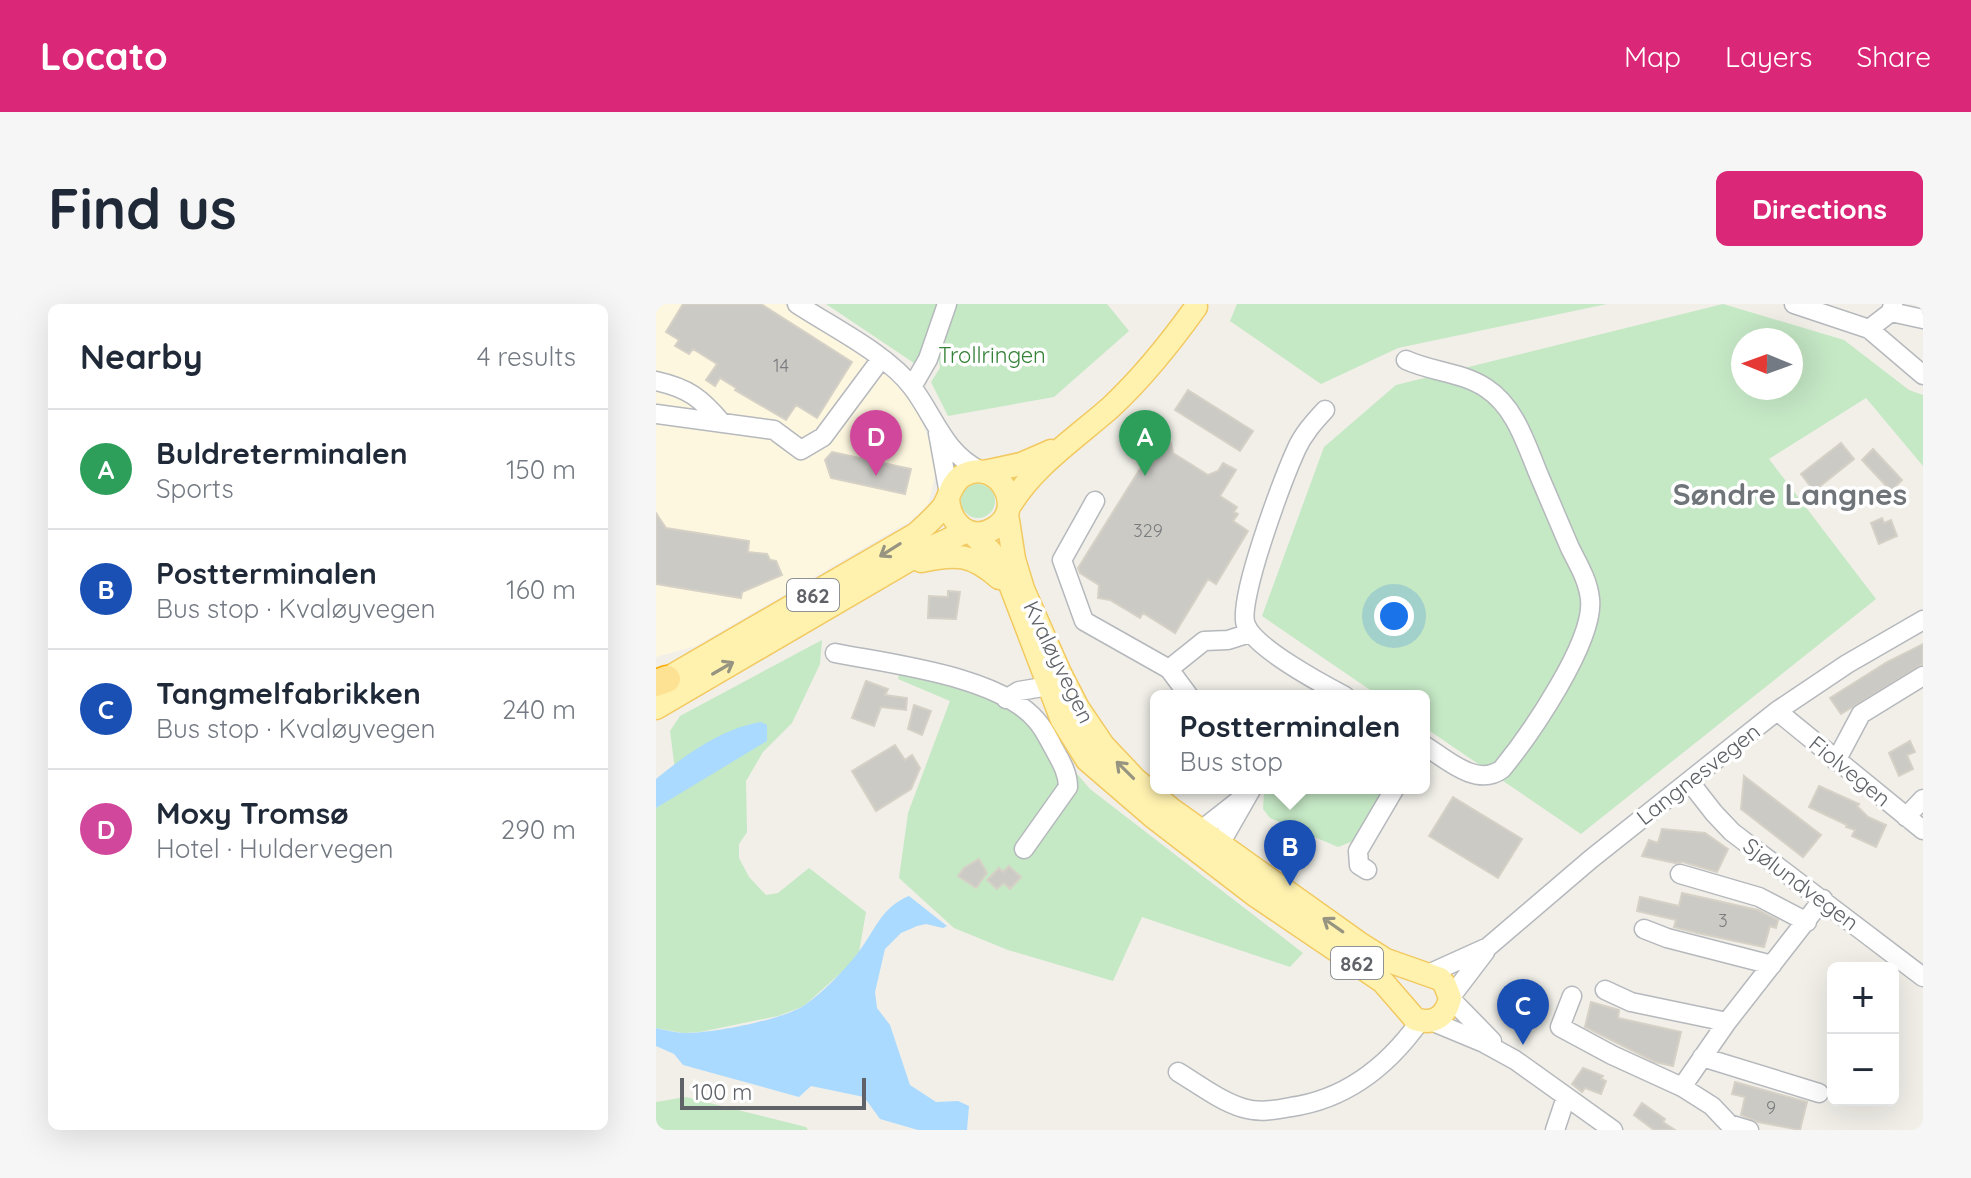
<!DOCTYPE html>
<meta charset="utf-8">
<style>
:root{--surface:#fff;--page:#f6f6f7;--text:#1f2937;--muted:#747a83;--line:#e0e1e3;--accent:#db2777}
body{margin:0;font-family:Quicksand,sans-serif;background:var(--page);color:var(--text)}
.controls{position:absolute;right:24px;bottom:24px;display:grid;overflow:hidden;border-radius:12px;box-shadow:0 8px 32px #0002}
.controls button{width:72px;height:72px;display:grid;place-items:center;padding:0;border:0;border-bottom:2px solid var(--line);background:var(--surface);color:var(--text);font:40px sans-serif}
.compass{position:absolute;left:1075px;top:24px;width:72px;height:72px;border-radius:50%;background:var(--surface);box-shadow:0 8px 32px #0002;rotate:271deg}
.scale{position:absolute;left:24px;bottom:20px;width:186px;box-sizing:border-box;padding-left:8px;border:4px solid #5f6368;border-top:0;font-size:22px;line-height:28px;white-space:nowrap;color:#5f6368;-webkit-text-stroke:6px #fff;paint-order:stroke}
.you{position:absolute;left:738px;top:312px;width:28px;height:28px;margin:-20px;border:6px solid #fff;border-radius:50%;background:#1a73e8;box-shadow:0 0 0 12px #1a73e833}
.badge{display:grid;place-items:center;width:52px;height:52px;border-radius:50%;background:var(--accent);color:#fff;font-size:26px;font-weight:700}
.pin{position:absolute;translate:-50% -66px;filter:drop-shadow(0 2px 4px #0008)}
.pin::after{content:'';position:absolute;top:42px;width:28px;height:24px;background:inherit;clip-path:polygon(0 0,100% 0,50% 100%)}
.popup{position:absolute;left:494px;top:386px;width:280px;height:104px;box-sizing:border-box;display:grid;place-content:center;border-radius:12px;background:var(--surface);filter:drop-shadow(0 2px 6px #0005);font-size:26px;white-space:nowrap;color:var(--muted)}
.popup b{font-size:30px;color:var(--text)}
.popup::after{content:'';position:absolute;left:50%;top:100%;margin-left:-16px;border:16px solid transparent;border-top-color:var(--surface)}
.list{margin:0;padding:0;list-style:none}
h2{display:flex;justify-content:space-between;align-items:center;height:104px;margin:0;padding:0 32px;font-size:34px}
h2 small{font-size:26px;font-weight:400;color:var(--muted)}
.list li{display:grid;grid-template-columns:52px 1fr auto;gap:24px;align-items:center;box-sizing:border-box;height:120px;padding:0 32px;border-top:2px solid var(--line)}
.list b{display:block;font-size:30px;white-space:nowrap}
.list p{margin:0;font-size:26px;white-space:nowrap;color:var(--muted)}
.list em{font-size:26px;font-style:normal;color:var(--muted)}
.map{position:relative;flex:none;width:1267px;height:826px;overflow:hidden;border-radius:12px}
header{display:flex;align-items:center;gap:48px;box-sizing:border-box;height:112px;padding:0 40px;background:var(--accent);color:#fff}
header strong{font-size:38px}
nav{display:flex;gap:44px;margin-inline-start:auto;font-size:28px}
.intro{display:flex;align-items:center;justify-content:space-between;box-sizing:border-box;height:192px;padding:0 48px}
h1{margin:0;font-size:56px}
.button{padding:20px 36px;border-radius:12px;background:var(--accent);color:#fff;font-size:28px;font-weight:700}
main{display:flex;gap:48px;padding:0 48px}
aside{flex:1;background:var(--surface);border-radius:12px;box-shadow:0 8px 32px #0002}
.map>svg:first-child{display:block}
.commercial{fill:#fef7e0}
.green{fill:#c5e8c5;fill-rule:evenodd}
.water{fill:#aadaff}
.building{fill:#cccac5;stroke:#d6d1c6;stroke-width:2}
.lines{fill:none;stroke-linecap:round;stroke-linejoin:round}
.minor-casing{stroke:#b5b8bc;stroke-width:21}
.major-casing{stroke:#f2c960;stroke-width:25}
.highway-casing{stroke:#f9ab00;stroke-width:29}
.minor{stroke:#fff;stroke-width:18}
.major{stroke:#fff2af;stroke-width:22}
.highway{stroke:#fde293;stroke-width:26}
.oneway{stroke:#979581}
.labels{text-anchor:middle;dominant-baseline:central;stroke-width:7;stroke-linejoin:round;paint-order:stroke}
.number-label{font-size:18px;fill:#7a7d7f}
.shield{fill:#fff;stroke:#8f9295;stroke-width:2}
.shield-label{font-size:20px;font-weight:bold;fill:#5f6368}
.park-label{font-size:22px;fill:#348238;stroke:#fff}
.street-label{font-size:22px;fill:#5f6368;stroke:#fff}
.district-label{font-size:30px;font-weight:bold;fill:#70757a;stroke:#fff}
</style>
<header>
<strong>Locato</strong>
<nav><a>Map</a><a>Layers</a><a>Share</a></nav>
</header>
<div class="intro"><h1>Find us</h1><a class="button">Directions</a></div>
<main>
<aside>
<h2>Nearby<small>4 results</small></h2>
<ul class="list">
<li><span class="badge" style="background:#2e9e5b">A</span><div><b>Buldreterminalen</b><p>Sports</p></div><em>150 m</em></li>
<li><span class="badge" style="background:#1a4fb4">B</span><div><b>Postterminalen</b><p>Bus stop · Kvaløyvegen</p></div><em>160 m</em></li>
<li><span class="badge" style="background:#1a4fb4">C</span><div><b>Tangmelfabrikken</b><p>Bus stop · Kvaløyvegen</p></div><em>240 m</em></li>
<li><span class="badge" style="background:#d1479c">D</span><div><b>Moxy Tromsø</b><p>Hotel · Huldervegen</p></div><em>290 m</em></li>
</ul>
</aside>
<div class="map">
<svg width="1267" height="826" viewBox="0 0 1267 826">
<rect width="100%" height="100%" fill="#f1efe8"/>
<path class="commercial" d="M0,0H129L232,71L261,105L274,139L280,168L272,201L254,217L40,342L0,353Z"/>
<path class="green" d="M170,0H451L473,27L398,93L292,112L275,78L284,64L282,47L258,59Z
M581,0H951L742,44L665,80L574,17Z
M1067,0L1188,36L1253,86L1267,91V162L1210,94L1113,155L1220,295L925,530L768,423V392H723L606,312L668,143L740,81ZM1087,36H1135V84H1087Z
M305 197a17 17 0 1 1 34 0a17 17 0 1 1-34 0Z
M166,336L164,360L136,419L107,448L90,477L91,528L83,540V554L93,573L110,591L122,589L153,564L210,608L203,648L190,664L148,702L122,712L44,728L27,729L0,724V504L22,489L14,427L24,412Z
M244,366L336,392L373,414L434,485L647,649L634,663L486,613L457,677L352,646L298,624L243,574L252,509L294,397L242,375Z
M612,484H730L700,536L682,543L614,514L607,505L608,489Z
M30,793L150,823L152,826H0V798Z"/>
<path class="water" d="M105,418L111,421V437L0,504V475C29,451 67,424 105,418Z
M253,592L291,622L287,624L270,620L261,622L245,629L229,645L219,688L221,704L234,721L254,781L280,798L302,797L313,802L311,826H262L224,815L208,793L155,782L143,793L27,761L18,750L0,742V724C10,726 20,729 30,729C58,729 126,716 149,701C168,687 187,668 201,650C220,626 224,604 253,592Z"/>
<path class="building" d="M27,0H105L196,58L161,114L140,101L130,116L79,86L80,84L64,74L59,82L50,76L61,60L37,45L33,50L19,42L23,36L10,28Z
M532,86L597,127L584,147L519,106Z
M504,133L515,139L517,149L552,171L562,167L567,159L580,166L564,192L581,203L578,208L582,210L577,217L592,227L560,280L552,275L519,329L487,309L484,314L454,296L442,294L443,281L424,269L422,264Z
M1185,139L1198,155L1158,187L1145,170Z
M1217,145L1246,176L1235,187L1206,156Z
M176,148L255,165L249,190L175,174L169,156Z
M0,209L10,224L93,237L92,248L111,250L114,256L120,257L126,271L86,288L85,294L0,280Z
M1226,214L1228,219L1235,216L1241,232L1223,240L1215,219Z
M292,287L304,288L300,315L272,314L273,292L292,293Z
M1267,340V360L1185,410L1174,394L1231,358Z
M210,377L232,385L229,391L251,394L250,406L225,403L218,422L196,414Z
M258,401L275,407L266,431L252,425Z
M1254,437L1259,448L1251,451L1257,465L1243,472L1233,449Z
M239,441L249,456L256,451L264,464L255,485L220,507L196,467Z
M1088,472L1165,531L1147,553L1085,505Z
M1163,482L1203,500L1201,502L1212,513L1230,521L1220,543L1196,532L1199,526L1190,523L1191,521L1153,503Z
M797,493L866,535L842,574L773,532Z
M1006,525L1049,529L1072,545L1061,568L1027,558L1019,559L986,552L993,536L1002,539Z
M323,555L331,569L320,584L302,572L308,564Z
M353,562L365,573L354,585L348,579L341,585L331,576L343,564L347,568Z
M1026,589L1102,606L1122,616L1120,624L1114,622L1108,643L1041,629L1018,623L1020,616L981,607L984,593L1023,602Z
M935,698L963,706L962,714L1025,728L1017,762L999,758L929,723Z
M927,764L947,772L945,775L950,777L945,790L929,784L926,788L916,780Z
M1079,778L1151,798L1144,826L1102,818L1085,811L1089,793L1076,790Z
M986,799L1009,815L1007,818L1019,826H998L978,811Z"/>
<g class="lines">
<g class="minor-casing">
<path id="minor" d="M141,0C176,23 231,50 256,83C279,113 287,148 325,167
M1138,0L1213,25L1267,71
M1235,8L1267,15
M1213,25L1235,8L1237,0
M750,56C776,68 806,68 830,84C861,104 871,144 885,176C895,199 904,221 914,244C922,260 932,276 934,295C939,337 873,432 846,465C821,484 790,455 768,441
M0,77C32,84 45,94 66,119
M256,83L272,55L291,0
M669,106C658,118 647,130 640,146C628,173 580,298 590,321C599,344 666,380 689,392
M0,110L118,126L145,146L167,133L225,55
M282,129L293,190
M439,197L406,256L428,317L513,365L548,337L572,336L594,329
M179,349C234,360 344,372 381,417C388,425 392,434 397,443C404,456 412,468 412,483L368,545
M513,365L533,392
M350,395L363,387L393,382
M1121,407L1267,526
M1180,457L1205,410L1267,372
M1033,477L1058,509L1076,528L1267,673
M591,490L544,527V549L564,540L596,484
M1250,513L1267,495
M711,566L703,561L702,547L739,484
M1024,570L1103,593L1151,618
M988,625L1011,634L1116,661
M829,648L794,694L836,737
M770,671L832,643L935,555L1121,407L1191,360L1267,316
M949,686L975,698L1071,718
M916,692L904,723L956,751L1026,783L1056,802L1073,820L1093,826
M775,717L828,739L859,756L957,826
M1046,753L1163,789
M522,768C542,780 564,797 587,804C603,809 619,806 635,803C691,795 732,762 764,717
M1026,783L1071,718L1167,595
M899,826L910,793"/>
</g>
<g class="major-casing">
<path id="major" d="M328,168L365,160L395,147
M353,203C377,162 420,134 455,103C487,73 515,38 540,3
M316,229L335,248L352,275L406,416L431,456L496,512L600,592L727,678L759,715C777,721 790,713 794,694L789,681L784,675L730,656L703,639L515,505L480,476L447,441L422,404L404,369L367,285L358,255L351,210
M265,257C301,249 316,250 343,274
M0,381L260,230C269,222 279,213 287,203C294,193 294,180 306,172C341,151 373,205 337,225C313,239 293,218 292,194
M0,404L272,245L311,227"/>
</g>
<g class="highway-casing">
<path id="highway" d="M0,379L11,375"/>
</g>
<use href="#minor" class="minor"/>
<use href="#major" class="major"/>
<use href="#highway" class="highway"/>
</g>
<defs><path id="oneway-shaft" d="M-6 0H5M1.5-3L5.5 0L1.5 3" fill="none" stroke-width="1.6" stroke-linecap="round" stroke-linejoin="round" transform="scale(2)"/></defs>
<g class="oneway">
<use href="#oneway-shaft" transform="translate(234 246) rotate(148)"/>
<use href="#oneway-shaft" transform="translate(67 364) rotate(-30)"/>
<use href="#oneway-shaft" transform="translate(469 466) rotate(-135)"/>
<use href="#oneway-shaft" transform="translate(677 621) rotate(-145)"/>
</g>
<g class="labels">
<g class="number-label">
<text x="125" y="61">14</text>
<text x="492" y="226">329</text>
<text x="1067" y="616">3</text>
<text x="1115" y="803">9</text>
</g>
<g class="shield">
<rect x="131" y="275" width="52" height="32" rx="6"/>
<rect x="675" y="643" width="52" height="32" rx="6"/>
</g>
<g class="shield-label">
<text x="157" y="291">862</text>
<text x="701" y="659">862</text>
</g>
<g class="park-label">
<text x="336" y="51">Trollringen</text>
</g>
<g class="street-label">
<text transform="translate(403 358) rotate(64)">Kvaløyvegen</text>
<text transform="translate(1194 467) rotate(39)">Fiolvegen</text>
<text transform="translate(1042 470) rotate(-38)">Langnesvegen</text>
<text transform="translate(1145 580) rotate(37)">Sjølundvegen</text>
</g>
<g class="district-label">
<text x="1134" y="190">Søndre Langnes</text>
</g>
</g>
</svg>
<div class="controls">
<button>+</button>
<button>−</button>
</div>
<svg class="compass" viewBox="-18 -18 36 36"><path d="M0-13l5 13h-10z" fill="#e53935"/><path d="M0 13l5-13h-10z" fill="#747a83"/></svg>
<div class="scale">100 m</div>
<div class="you"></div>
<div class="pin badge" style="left:489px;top:172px;background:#2e9e5b">A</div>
<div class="pin badge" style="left:634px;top:582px;background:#1a4fb4">B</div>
<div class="popup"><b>Postterminalen</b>Bus stop</div>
<div class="pin badge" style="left:867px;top:741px;background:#1a4fb4">C</div>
<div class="pin badge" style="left:220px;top:172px;background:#d1479c">D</div>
</div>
</main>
